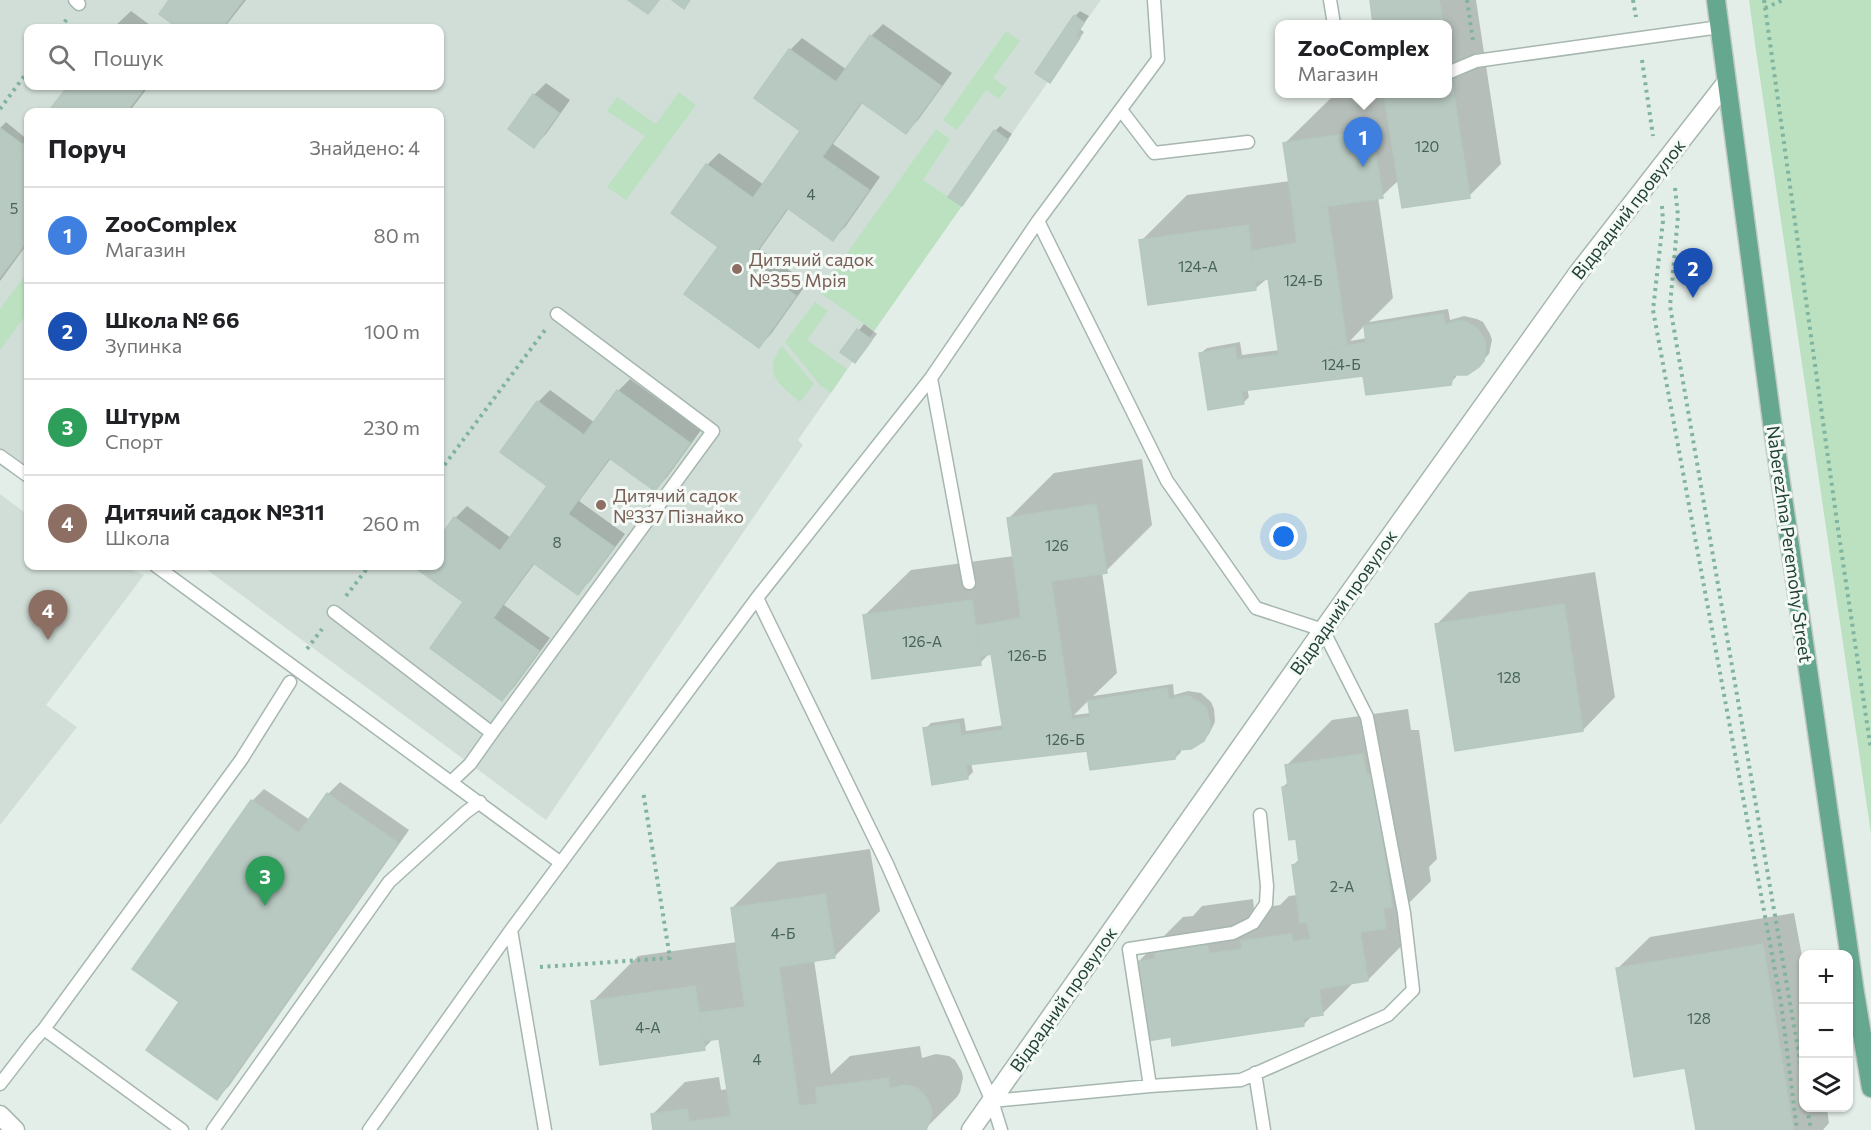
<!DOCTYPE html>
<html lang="uk">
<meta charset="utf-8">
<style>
:root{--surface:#fff;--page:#f6f6f6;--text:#202124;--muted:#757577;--line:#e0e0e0;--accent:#834239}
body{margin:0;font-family:Commissioner,sans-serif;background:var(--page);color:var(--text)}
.controls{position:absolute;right:18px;bottom:18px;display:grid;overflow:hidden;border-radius:12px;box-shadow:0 2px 4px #0004}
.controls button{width:54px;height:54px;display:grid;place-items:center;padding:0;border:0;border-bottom:2px solid var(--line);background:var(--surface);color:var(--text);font:30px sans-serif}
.you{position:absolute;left:1284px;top:537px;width:21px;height:21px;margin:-15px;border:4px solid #fff;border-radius:50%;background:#1a73e8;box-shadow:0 0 0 9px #1a73e833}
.badge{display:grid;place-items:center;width:39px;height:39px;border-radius:50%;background:var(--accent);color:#fff;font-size:20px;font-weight:700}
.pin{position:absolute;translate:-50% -50px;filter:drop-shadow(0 2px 3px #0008)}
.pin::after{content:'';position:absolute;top:32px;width:21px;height:18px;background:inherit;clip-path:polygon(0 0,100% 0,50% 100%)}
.popup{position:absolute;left:1275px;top:20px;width:177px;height:78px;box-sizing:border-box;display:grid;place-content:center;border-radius:12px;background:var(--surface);filter:drop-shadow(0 2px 4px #0005);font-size:20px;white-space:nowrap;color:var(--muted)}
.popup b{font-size:22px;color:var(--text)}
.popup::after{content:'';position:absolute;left:50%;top:100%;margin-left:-12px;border:12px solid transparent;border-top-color:var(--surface)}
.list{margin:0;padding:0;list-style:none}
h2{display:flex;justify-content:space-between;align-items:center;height:78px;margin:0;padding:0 24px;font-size:26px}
h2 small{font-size:20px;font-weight:400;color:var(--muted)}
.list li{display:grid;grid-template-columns:39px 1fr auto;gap:18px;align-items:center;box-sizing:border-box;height:96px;padding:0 24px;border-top:2px solid var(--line)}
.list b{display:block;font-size:22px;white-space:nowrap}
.list p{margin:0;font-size:20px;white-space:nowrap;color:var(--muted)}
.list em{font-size:20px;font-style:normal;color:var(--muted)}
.icon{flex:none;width:33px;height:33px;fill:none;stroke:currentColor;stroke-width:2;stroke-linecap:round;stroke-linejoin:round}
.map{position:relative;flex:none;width:1871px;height:1130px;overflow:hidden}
.search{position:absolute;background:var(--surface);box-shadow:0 2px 4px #0004;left:24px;top:24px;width:420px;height:66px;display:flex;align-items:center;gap:15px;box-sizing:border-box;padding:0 21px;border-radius:12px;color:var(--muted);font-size:22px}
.panel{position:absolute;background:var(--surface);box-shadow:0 2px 4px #0004;left:24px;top:108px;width:420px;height:462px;border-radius:12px}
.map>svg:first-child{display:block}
.built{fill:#d1ded7;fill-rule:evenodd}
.green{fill:#bbe1c1}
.shadow{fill:#0003;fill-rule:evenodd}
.building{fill:#b8c9c1;stroke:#b5c9be;stroke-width:1.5}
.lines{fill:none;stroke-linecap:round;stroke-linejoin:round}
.service-casing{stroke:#a6b7af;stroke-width:15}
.minor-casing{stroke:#a6b7af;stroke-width:21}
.primary-casing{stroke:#c1cac6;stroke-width:21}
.path{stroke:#81b49f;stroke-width:4;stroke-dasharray:3 4.5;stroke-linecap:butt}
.service{stroke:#fff;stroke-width:12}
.minor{stroke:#fff;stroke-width:18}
.primary{stroke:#65a78f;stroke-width:18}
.education-dot{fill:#8d6e63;stroke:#f5faf7;stroke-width:2}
.labels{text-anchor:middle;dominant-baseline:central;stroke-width:6;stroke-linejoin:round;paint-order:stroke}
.number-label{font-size:15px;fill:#476458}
.street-label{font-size:18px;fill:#214235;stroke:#f5faf7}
.education-label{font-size:18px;fill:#785e54;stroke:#f5faf7;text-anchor:start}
</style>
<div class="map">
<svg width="1871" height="1130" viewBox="0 0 1871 1130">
<rect width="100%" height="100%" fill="#e4eee8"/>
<path class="built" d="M0,0H1101L1076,35L1080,38L1050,83L1048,82L798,440L803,445L546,820L202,566H440V112H28V469L0,449ZM28,28H440V86H28Z
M0,494L28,515V566H121L144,575L46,705L77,727L0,825Z"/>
<path class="green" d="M1749,0H1871V834L1755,44Z
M1006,31L1020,41L993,78L1007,88L999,99L986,90L957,130L943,120Z
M679,92L696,105L626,200L607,187L645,136L607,111L617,97L656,124Z
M936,129L950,139L923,180L962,206L874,331L819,292Z
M28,271V312L0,350V309Z
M815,302L828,311L807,340L847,369L831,393L820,385L785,342Z
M782,346L814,384L800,402C779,384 761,373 782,346Z"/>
<path class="shadow" d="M171,0H246L224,28H180L161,14Z
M1371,0H1476L1501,164L1469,196L1399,180L1382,196L1378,197L1393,298L1369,322L1448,309L1450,320L1464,316L1477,319L1483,322L1490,334L1492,340L1489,354L1473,370L1457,374L1456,377L1450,383L1364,374L1247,388L1249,397L1243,403L1201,353L1207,348L1240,342L1242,355L1280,350L1269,277L1256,288L1141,241L1187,195L1290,181L1285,143L1331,98L1359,94H1447V24H1375ZM1365,325L1367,338L1350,341Z
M131,11L154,28H113Z
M1080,11L1089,16L1080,29L1084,32L1050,81L1075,16Z
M883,24L952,73L918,120L906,132L863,102L833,144L880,177L845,227L833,239L789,208L760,249L807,283L771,334L759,346L720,246L707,165L719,153L764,185L802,131L756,97L790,50L802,38L847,70L871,36Z
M546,83L570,100L546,134L534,146V95Z
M70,86H149L129,112H50Z
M6,122L28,140V243L0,281V128Z
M1000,126L1012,134L962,205L995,131Z
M864,324L877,334L855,361L842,352Z
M630,379L701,430L667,477L655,489L611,458L579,501L625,534L590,581L578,593L535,563L504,605L550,638L514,687L502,699L465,602L419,569L421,566H440V540L455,518L467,506L511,538L549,486L538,402L550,390L595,423L618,391Z
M1142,459L1152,525L1106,571L1102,572L1117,673L1093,696L1173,684L1174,695L1188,691L1201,693L1211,702L1214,709L1215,722L1209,734L1203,740L1181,749V752L1175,758L1088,749L971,763L973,772L967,778L925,729L931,723L964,718L966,731L1004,725L992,651L980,663L865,615L911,570L1014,556L1009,518L1054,473ZM1089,700L1091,713L1074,715Z
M1595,572L1615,697L1583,730L1437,624L1469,592Z
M1408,709L1411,730H1419L1437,859L1429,867L1431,881L1408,904L1413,934L1368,980L1354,982L1322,1014L1313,1015L1303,1025L1172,1036L1137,963L1183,917L1193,916L1202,906L1253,899L1254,909L1280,905L1289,896L1297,895L1293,865L1300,859L1297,838L1283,787L1289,781L1287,765L1332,720Z
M340,782L409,830L229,1086L217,1098L181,1002L134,969L252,801L264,789L310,820L328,794Z
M870,849L880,911L834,957L814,960L831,1074L850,1056L920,1046L922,1058L936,1054L949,1056L955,1060L962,1072L963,1078L960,1092L957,1097L924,1130H655L652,1115L685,1082L719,1077L721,1090L728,1089L720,1037L714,1038L704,1048L592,1002L638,956L737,942L732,908L778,862Z
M1794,913L1804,967V1108H1827L1829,1123L1823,1130H1697L1687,1067L1617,969L1650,937Z"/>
<path class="building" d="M169,0H243L222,28H178L159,14Z
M628,0H659L648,14Z
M672,0H690L684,9Z
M1370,0H1439L1443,24H1373Z
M1074,15L1084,23L1076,35L1080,38L1050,83L1035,73Z
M870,35L941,86L906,134L861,102L822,157L869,190L833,241L787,208L749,262L796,296L759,348L684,294L718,247L671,213L706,164L753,198L800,131L754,98L789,49L836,82Z
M1447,50L1470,198L1402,208L1384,94H1447Z
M68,86H146L126,112H48Z
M533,94L559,113L534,148L508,129Z
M0,128L23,145L0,176Z
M994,130L1008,140L962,206L948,197Z
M1372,130L1383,198L1293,211L1283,143Z
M28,138V240L0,277V176Z
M1327,206L1347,345L1279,355L1268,278L1255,282L1251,251L1297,243L1293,211Z
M1248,225L1256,290L1148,305L1139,240Z
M1443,314L1445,325L1457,321H1464L1477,328L1485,340L1486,347L1484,361L1479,367L1467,375H1453L1451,385L1366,395L1363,376L1241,391L1244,404L1208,410L1199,353L1235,347L1237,360L1366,343L1364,326Z
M857,329L872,340L855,363L840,352Z
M617,390L690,443L655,491L609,458L568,514L614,547L578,595L533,563L493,618L539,651L502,701L430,648L463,602L417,569L419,566H440V537L454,517L500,551L547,486L500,452L537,401L584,435Z
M1096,504L1107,573L1017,586L1007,518Z
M1051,581L1072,720L1003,730L991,654L979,657L975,626L1021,618L1017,586Z
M972,600L981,665L872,679L863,615Z
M1564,604L1583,731L1455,751L1435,624Z
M1167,688L1169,700L1181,696H1189L1201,703L1206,708L1210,722V729L1204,741L1191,749L1177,750L1175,759L1090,770L1087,751L966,765L968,779L932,785L923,728L959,723L961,736L1090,717L1088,701Z
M1363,754L1366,775H1373L1392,907L1383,908L1386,928L1360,932L1368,981L1319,989L1323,1015L1303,1018L1304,1026L1172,1046L1171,1037L1148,1041L1136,962L1156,959L1155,952L1207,944L1209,954L1242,949L1241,941L1291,934L1293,942L1311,939L1307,922L1300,923L1292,865L1299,864L1296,839L1289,840L1282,787L1288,786L1285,765Z
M327,793L398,843L217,1100L146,1050L179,1002L132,969L251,800L299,833Z
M825,894L835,958L740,973L731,908Z
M1763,944L1793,1130H1696L1685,1068L1634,1077L1616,968Z
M779,967L799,1106L817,1104L816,1088L888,1078L890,1089L903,1085L910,1086L917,1088L927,1098L932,1111L931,1118L926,1130H653L651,1114L687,1109L689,1122L731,1116L719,1039L704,1041L699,1013L745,1007L740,973Z
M695,986L705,1050L600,1065L591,1001Z"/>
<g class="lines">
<g class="service-casing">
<path id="service" d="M75,0L79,4
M1330,0L1334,24
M1450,72L1476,61L1720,27
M1121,110L1154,153L1248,142
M931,378L969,583
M0,456L28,476
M156,566L561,863
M757,598L887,864L992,1101L1001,1130
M334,612L492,733L470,764L452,781
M492,733L713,431L557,314
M511,930L545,1130
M44,1029L182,1130
M1255,1073L1264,1130
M0,1084L34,1040L44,1029L241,760L290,682
M1150,1086L1129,949L1233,933L1253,923L1266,904L1267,886L1260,815
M992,1101L1150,1086L1241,1080L1388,1015L1413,990L1404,913L1367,717L1323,630L1256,608L1167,481L1038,221
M213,1130L389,882L466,812L480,802
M369,1130L511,930L757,598L931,378L1038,221L1158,59L1154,0"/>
</g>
<g class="minor-casing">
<path id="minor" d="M0,1115L15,1130
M971,1130L1323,630L1578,273L1726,83"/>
</g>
<g class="primary-casing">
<path id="primary" d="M1716,0L1772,422L1855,993L1871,1088"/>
</g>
<path class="path" d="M1467,0L1473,41
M1633,0L1636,17
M1764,0L1838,529L1871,750
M1765,8L1783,0
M60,28L67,19
M1642,60L1653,136
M0,109L28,71
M1675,188L1678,216L1670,306L1804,1084
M1662,206L1663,221L1653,310L1781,1003L1797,1130
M440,471L545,330
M346,596L369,566
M307,649L322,629
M540,967L670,958L643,791
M1807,1108L1811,1130"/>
<use href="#service" class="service"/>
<use href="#minor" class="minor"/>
<use href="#primary" class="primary"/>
</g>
<g class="education-dot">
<circle cx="737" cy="269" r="6"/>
<circle cx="601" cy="505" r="6"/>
</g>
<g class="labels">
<g class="number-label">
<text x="1427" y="146">120</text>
<text x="811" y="194">4</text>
<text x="14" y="208">5</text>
<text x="1198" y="266">124-А</text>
<text x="1303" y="280">124-Б</text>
<text x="1341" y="364">124-Б</text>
<text x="557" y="542">8</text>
<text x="1057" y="545">126</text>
<text x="922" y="641">126-А</text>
<text x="1027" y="655">126-Б</text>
<text x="1509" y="677">128</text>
<text x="1065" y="739">126-Б</text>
<text x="1342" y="886">2-А</text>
<text x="783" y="933">4-Б</text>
<text x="1699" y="1018">128</text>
<text x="648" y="1027">4-А</text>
<text x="757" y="1059">4</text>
</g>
<g class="street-label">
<text transform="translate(1628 209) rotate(-52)">Відрадний провулок</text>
<text transform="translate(1790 544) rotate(82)">Naberezhna Peremohy Street</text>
<text transform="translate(1343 602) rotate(-55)">Відрадний провулок</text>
<text transform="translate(1063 999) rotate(-55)">Відрадний провулок</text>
</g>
<g class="education-label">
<text x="749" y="259">Дитячий садок<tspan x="749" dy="21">№355 Мрія</tspan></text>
<text x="613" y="495">Дитячий садок<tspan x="613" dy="21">№337 Пізнайко</tspan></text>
</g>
</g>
</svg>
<div class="controls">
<button>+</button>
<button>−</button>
<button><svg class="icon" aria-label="layers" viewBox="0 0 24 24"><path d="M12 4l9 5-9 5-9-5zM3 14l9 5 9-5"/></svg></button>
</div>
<div class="you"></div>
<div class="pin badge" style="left:1363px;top:167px;background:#3f7fe0">1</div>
<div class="popup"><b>ZooComplex</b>Магазин</div>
<div class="pin badge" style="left:1693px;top:298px;background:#1a4fb4">2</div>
<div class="pin badge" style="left:265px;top:906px;background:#2e9e5b">3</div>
<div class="pin badge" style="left:48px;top:640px;background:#8d6e63">4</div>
<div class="search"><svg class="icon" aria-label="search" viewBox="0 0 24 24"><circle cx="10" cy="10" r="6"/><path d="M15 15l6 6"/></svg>Пошук</div>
<section class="panel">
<h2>Поруч<small>Знайдено: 4</small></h2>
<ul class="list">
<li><span class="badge" style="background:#3f7fe0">1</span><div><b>ZooComplex</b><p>Магазин</p></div><em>80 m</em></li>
<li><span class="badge" style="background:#1a4fb4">2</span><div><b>Школа № 66</b><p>Зупинка</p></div><em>100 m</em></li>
<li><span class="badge" style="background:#2e9e5b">3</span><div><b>Штурм</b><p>Спорт</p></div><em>230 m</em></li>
<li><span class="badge" style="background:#8d6e63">4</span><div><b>Дитячий садок №311</b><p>Школа</p></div><em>260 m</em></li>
</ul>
</section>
</div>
